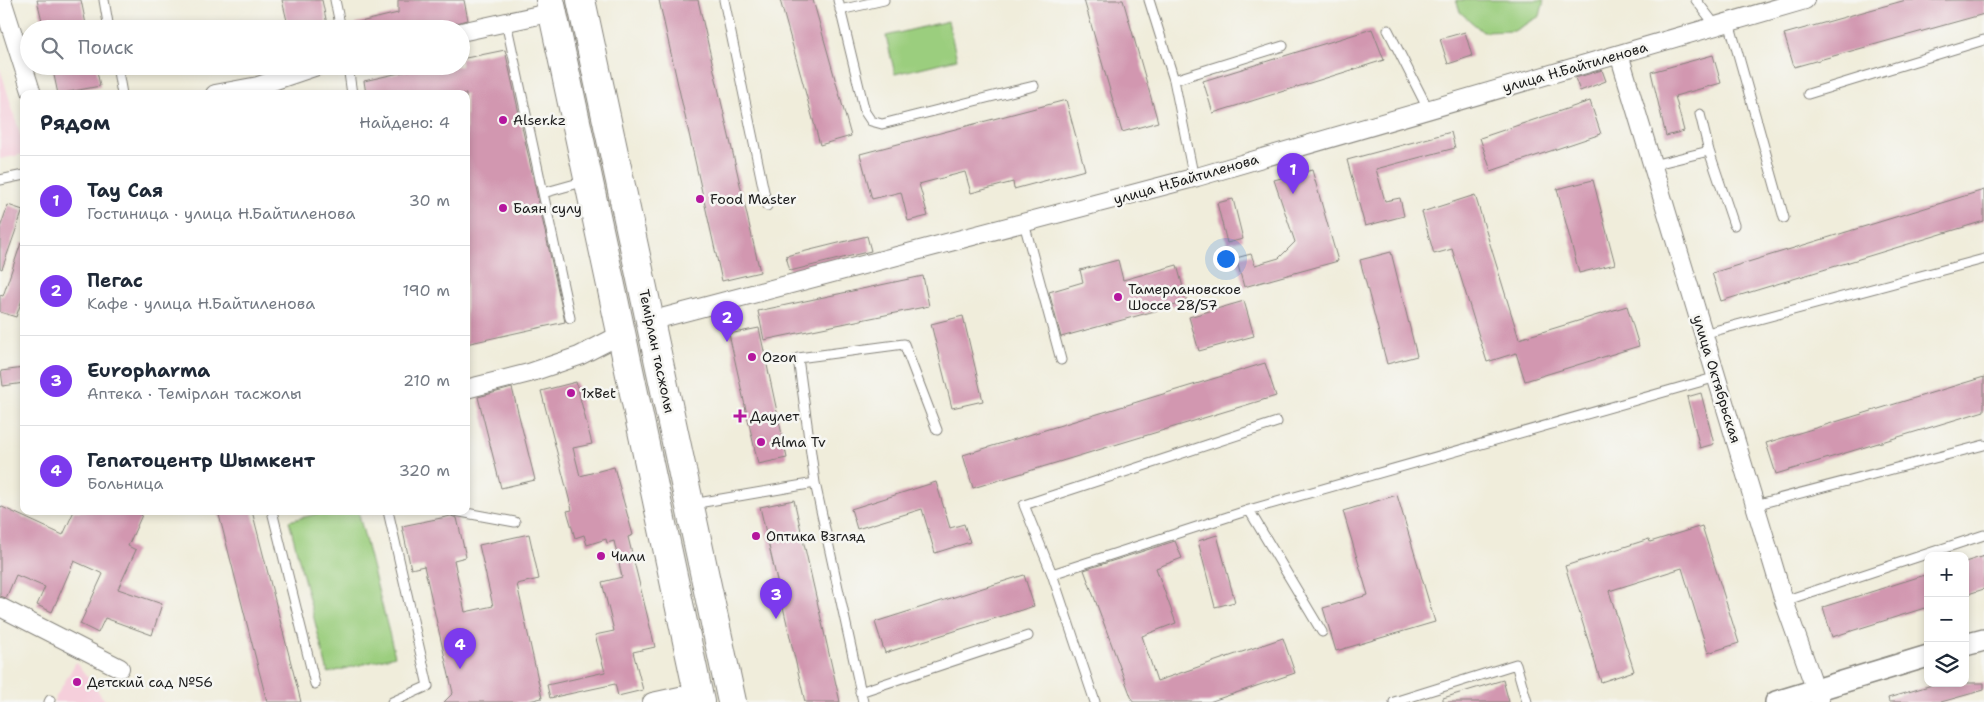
<!DOCTYPE html>
<html lang="ru">
<meta charset="utf-8">
<style>
:root{--surface:#fff;--page:#f6f6f7;--text:#1f2937;--muted:#747a83;--line:#e0e1e3;--accent:#7c3aed}
body{margin:0;font-family:"Shantell Sans",sans-serif;background:var(--page);color:var(--text)}
.controls{position:absolute;right:15px;bottom:15px;display:grid;overflow:hidden;border-radius:10px;box-shadow:0 2px 8px #0003}
.controls button{width:45px;height:45px;display:grid;place-items:center;padding:0;border:0;border-bottom:1px solid var(--line);background:var(--surface);color:var(--text);font:25px sans-serif}
.you{position:absolute;left:1225px;top:258px;width:18px;height:18px;margin:-12px;border:4px solid #fff;border-radius:50%;background:#1a73e8;box-shadow:0 0 0 8px #1a73e833}
.badge{display:grid;place-items:center;width:32px;height:32px;border-radius:50%;background:var(--accent);color:#fff;font-size:16px;font-weight:700}
.pin{position:absolute;translate:-50% -41px;filter:drop-shadow(0 1px 2px #0008)}
.pin::after{content:'';position:absolute;top:26px;width:18px;height:15px;background:inherit;clip-path:polygon(0 0,100% 0,50% 100%)}
.list{margin:0;padding:0;list-style:none}
h2{display:flex;justify-content:space-between;align-items:center;height:65px;margin:0;padding:0 20px;font-size:21px}
h2 small{font-size:16px;font-weight:400;color:var(--muted)}
.list li{display:grid;grid-template-columns:32px 1fr auto;gap:15px;align-items:center;box-sizing:border-box;height:90px;padding:0 20px;border-top:1px solid var(--line)}
.list b{display:block;font-size:19px;white-space:nowrap}
.list p{margin:0;font-size:16px;white-space:nowrap;color:var(--muted)}
.list em{font-size:16px;font-style:normal;color:var(--muted)}
.icon{flex:none;width:28px;height:28px;fill:none;stroke:currentColor;stroke-width:2;stroke-linecap:round;stroke-linejoin:round}
.map{position:relative;flex:none;width:1984px;height:702px;overflow:hidden}
.search{position:absolute;background:var(--surface);box-shadow:0 2px 8px #0003;left:20px;top:20px;width:450px;height:55px;display:flex;align-items:center;gap:12px;box-sizing:border-box;padding:0 18px;border-radius:28px;color:var(--muted);font-size:19px}
.panel{position:absolute;background:var(--surface);box-shadow:0 2px 8px #0003;left:20px;top:90px;width:450px;height:425px;border-radius:10px}
.map>svg:first-child{display:block}
.built{fill:#f5cfdb}
.green{fill:#9bce7e;stroke:#5c754d}
.building{fill:#d297b0}
.lines{fill:none;stroke-linecap:round;stroke-linejoin:round}
.service-casing{stroke:#86847c;stroke-width:11}
.minor-casing{stroke:#86847c;stroke-width:20}
.tertiary-casing{stroke:#86847c;stroke-width:24}
.primary-casing{stroke:#86847c;stroke-width:30}
.service{stroke:#fff;stroke-width:9}
.minor{stroke:#fff;stroke-width:18}
.tertiary{stroke:#fff;stroke-width:21}
.primary{stroke:#fff;stroke-width:28}
.poi-dot{fill:#b5179e;stroke:#f6f6f2;stroke-width:2}
.labels{text-anchor:middle;dominant-baseline:central;stroke-width:5;stroke-linejoin:round;paint-order:stroke}
.street-label{font-size:14px;fill:#1c1c1c;stroke:#f6f6f2}
.poi-label{font-size:14px;fill:#1c1c1c;stroke:#f6f6f2;text-anchor:start}
</style>
<div class="map">
<svg width="1984" height="702" viewBox="0 0 1984 702">
<rect width="100%" height="100%" fill="#f6f6f2"/>
<filter id="ink" filterUnits="userSpaceOnUse"><feTurbulence type="fractalNoise" baseFrequency=".02" numOctaves="2"/><feDisplacementMap in="SourceGraphic" scale="10" xChannelSelector="R" yChannelSelector="G"/><feConvolveMatrix kernelMatrix="1 2 1 2 8 2 1 2 1" color-interpolation-filters="sRGB"/></filter>
<filter id="wash" filterUnits="userSpaceOnUse"><feTurbulence type="fractalNoise" baseFrequency=".0096" numOctaves="4" result="noise"/><feDisplacementMap in="SourceGraphic" scale="20" xChannelSelector="R" yChannelSelector="G"/><feGaussianBlur stdDeviation="1.12" result="paint"/><feColorMatrix in="noise" values="0 0 0 0 0 0 0 0 0 0 0 0 0 0 0 0 0 1.4 0 .05"/><feComposite in="paint" operator="in"/></filter>
<g filter="url(#wash)">
<rect width="100%" height="100%" fill="#f0eddb"/>
<path class="built" d="M0,68L24,147V154L0,159Z
M76,662L106,702H53Z"/>
<path class="green" d="M1456,0H1544L1540,16L1514,31L1483,32L1460,12Z
M948,21L957,59L895,74L886,36Z
M328,511H358L395,656L328,673L289,521Z"/>
<g id="blocks">
<path class="building" d="M37,0H81L87,29H44Z
M282,0H322L328,29H305L303,22L288,25Z
M398,0H464L468,20L435,29H357L356,23L398,13Z
M659,0H698L760,272L722,281Z
M780,0H813L851,136L820,145Z
M1084,0H1123L1158,122L1122,132Z
M1906,0H1984V14L1794,67L1784,34Z
M1372,29L1384,60L1213,113L1203,81Z
M1465,32L1472,56L1448,64L1440,39Z
M505,50L565,322L466,344V94H366L364,81L430,66H461V59Z
M1713,55L1721,83L1675,96L1684,131L1666,136L1651,72Z
M52,66H96L100,86L58,94Z
M1602,70L1606,81L1580,91L1575,78Z
M1066,100L1085,170L1014,189L1013,182L971,193L965,172L919,184L928,216L908,221L901,192L872,199L860,154Z
M1590,101L1601,134L1491,171L1480,138Z
M1451,132L1455,148L1376,169L1385,201L1400,198L1404,216L1365,226L1347,160Z
M1312,170L1338,261L1244,287L1236,258L1251,254L1255,265L1279,258L1295,242L1274,180Z
M1593,180L1615,264L1579,273L1557,189Z
M1984,190V221L1721,301L1712,273Z
M1475,195L1519,339L1627,306L1639,346L1525,381L1516,353L1487,362L1452,249L1434,254L1422,212Z
M1233,199L1243,239L1227,243L1217,203Z
M8,205L23,210L2,269L0,268V228Z
M867,236L871,251L790,271L786,256Z
M21,243H24V294L16,317L0,312V295L3,296Z
M1391,252L1417,356L1387,364L1360,260Z
M1118,260L1123,280L1177,265L1187,302L1061,337L1049,292L1083,282L1080,270Z
M923,276L929,306L764,340L758,311Z
M1244,301L1254,336L1199,351L1189,317Z
M963,316L983,401L952,408L931,324Z
M759,328L787,458L758,464L729,334Z
M1265,363L1276,396L973,488L963,455Z
M24,368V383L3,386L1,371Z
M1984,377V411L1776,474L1766,443Z
M576,382L592,444L573,448L580,476L614,467L633,535L628,537L655,647L633,652L643,690L618,696L615,684L550,698L547,685L605,672L595,635L614,631L602,582L622,577L614,541L607,543L606,539L587,545L584,535L575,538L567,511L572,510L541,391Z
M512,388L535,480L501,488L478,397Z
M1701,393L1714,444L1700,448L1687,397Z
M936,482L950,528L964,524L970,542L935,553L922,509L857,529L851,509Z
M1397,495L1435,622L1336,651L1323,608L1368,595L1343,511Z
M794,500L840,702H805L760,507Z
M0,506L63,535L74,511H134L142,515L128,546L136,550L118,589L162,604L152,635L105,618L98,633L80,624L103,574L74,561L52,612L37,605L45,587L16,575L6,598L0,596Z
M218,511H252L301,702H267Z
M451,516L457,518L466,557L454,560L465,612L493,606L479,545L529,534L539,579L517,584L542,698L524,702H444L453,693L424,566L411,569L402,526Z
M1702,526L1739,643L1708,653L1682,568L1609,591L1634,671L1601,682L1565,566L1649,539L1650,542Z
M1217,535L1235,602L1215,607L1198,541Z
M1175,541L1182,558L1156,568L1176,623L1142,636L1157,681L1283,638L1295,673L1209,702H1133L1084,570Z
M1984,556V589L1965,595V562Z
M1928,574V607L1832,637L1823,607Z
M1024,575L1034,606L885,653L875,622Z
M1503,680L1509,702H1443V698Z
M1939,683H1984V690L1941,702H1889L1888,698Z"/>
</g>
</g>
<g filter="url(#ink)">
<use href="#blocks" fill-opacity="0" stroke="#86847c" stroke-width="1"/>
<g class="lines">
<g class="service-casing">
<path id="service" d="M104,0L109,29
M335,0L341,29
M724,0L767,206
M838,0L865,112L871,121L882,124L1034,86
M1149,0L1174,80L1192,169L1197,177
M1696,0L1716,26
M840,10L884,0
M506,22L543,193
M1729,22L1784,218
M1388,30L1428,109
M117,66L122,94
M348,66L352,94
M1174,80L1283,46
M1808,94L1984,40
M1700,114L1709,151L1734,225
M1652,165L1709,151
M0,180L24,175
M1024,223L1061,360
M570,318L543,193L586,181
M1703,334L1984,259
M815,483L863,702
M692,504L815,483L798,358L904,344L937,430
M1755,505L1984,445
M1249,510L1322,632
M272,511L315,684
M388,511L428,686L392,702
M455,511L515,522
M1052,574L1024,505L1277,422
M1784,601L1984,535
M860,692L1028,636
M49,702L50,700
M1095,702L1052,574L1249,510L1717,377
M1394,702L1516,664L1527,702"/>
</g>
<g class="minor-casing">
<path id="minor" d="M2,0L32,94
M461,32L553,12
M1619,54L1784,601L1820,702
M215,94L258,86L317,66
M650,321L1197,177L1805,0
M466,389L529,373L579,356L622,334
M0,607L120,668
M652,702L698,692"/>
</g>
<g class="tertiary-casing">
<path id="tertiary" d="M1965,645L1984,640
M1776,702L1928,656"/>
</g>
<g class="primary-casing">
<path id="primary" d="M550,0L700,702
M581,0L732,702"/>
</g>
<use href="#service" class="service"/>
<use href="#minor" class="minor"/>
<use href="#tertiary" class="tertiary"/>
<use href="#primary" class="primary"/>
</g>
</g>
<g class="poi-dot">
<circle cx="503" cy="120" r="5"/>
<circle cx="700" cy="199" r="5"/>
<circle cx="503" cy="208" r="5"/>
<circle cx="1118" cy="297" r="5"/>
<circle cx="752" cy="357" r="5"/>
<circle cx="571" cy="393" r="5"/>
<path d="M737.5 408.5h5v5h5v5h-5v5h-5v-5h-5v-5h5z"/>
<circle cx="761" cy="442" r="5"/>
<circle cx="756" cy="536" r="5"/>
<circle cx="601" cy="556" r="5"/>
<circle cx="77" cy="682" r="5"/>
</g>
<g class="labels">
<g class="street-label">
<text transform="translate(1575 67) rotate(-16)">улица Н.Байтиленова</text>
<text transform="translate(1186 179) rotate(-16)">улица Н.Байтиленова</text>
<text transform="translate(657 351) rotate(78)">Темірлан тасжолы</text>
<text transform="translate(1717 379) rotate(73)">улица Октябрьская</text>
</g>
<g class="poi-label">
<text x="513" y="120">Alser.kz</text>
<text x="710" y="199">Food Master</text>
<text x="513" y="208">Баян сулу</text>
<text x="1128" y="289">Тамерлановское<tspan x="1128" dy="16">Шоссе 28/57</tspan></text>
<text x="762" y="357">Ozon</text>
<text x="581" y="393">1xBet</text>
<text x="750" y="416">Даулет</text>
<text x="771" y="442">Alma Tv</text>
<text x="766" y="536">Оптика Взгляд</text>
<text x="611" y="556">Чили</text>
<text x="87" y="682">Детский сад №56</text>
</g>
</g>
</svg>
<div class="controls">
<button>+</button>
<button>−</button>
<button><svg class="icon" aria-label="layers" viewBox="0 0 24 24"><path d="M12 4l9 5-9 5-9-5zM3 14l9 5 9-5"/></svg></button>
</div>
<div class="you"></div>
<div class="pin badge" style="left:1293px;top:194px">1</div>
<div class="pin badge" style="left:727px;top:342px">2</div>
<div class="pin badge" style="left:776px;top:619px">3</div>
<div class="pin badge" style="left:460px;top:669px">4</div>
<div class="search"><svg class="icon" aria-label="search" viewBox="0 0 24 24"><circle cx="10" cy="10" r="6"/><path d="M15 15l6 6"/></svg>Поиск</div>
<section class="panel">
<h2>Рядом<small>Найдено: 4</small></h2>
<ul class="list">
<li><span class="badge">1</span><div><b>Тау Сая</b><p>Гостиница · улица Н.Байтиленова</p></div><em>30 m</em></li>
<li><span class="badge">2</span><div><b>Пегас</b><p>Кафе · улица Н.Байтиленова</p></div><em>190 m</em></li>
<li><span class="badge">3</span><div><b>Europharma</b><p>Аптека · Темірлан тасжолы</p></div><em>210 m</em></li>
<li><span class="badge">4</span><div><b>Гепатоцентр Шымкент</b><p>Больница</p></div><em>320 m</em></li>
</ul>
</section>
</div>
